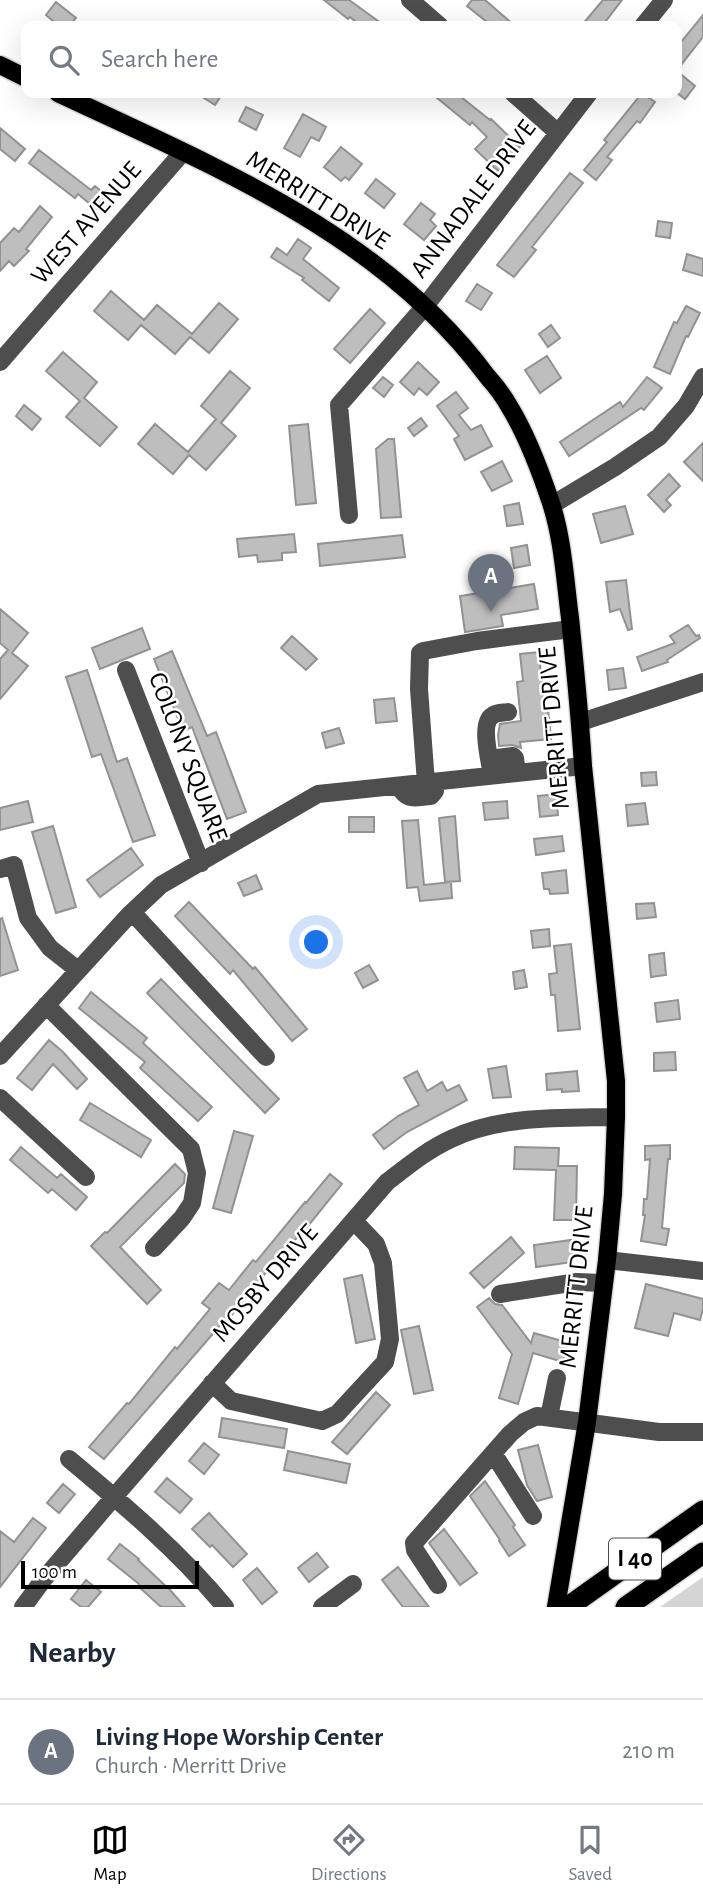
<!DOCTYPE html>
<meta charset="utf-8">
<style>
:root{--surface:#fff;--page:#f2f2f3;--text:#1f2937;--muted:#747a83;--line:#e0e1e3;--accent:#000}
body{margin:0;font-family:"Alegreya Sans",sans-serif;background:var(--page);color:var(--text)}
.scale{position:absolute;left:21px;bottom:18px;width:178px;box-sizing:border-box;padding-left:7px;border:4px solid #000;border-top:0;font-size:19px;line-height:24px;white-space:nowrap;color:#000;-webkit-text-stroke:5px #fff;paint-order:stroke}
.you{position:absolute;left:317px;top:943px;width:24px;height:24px;margin:-18px;border:5px solid #fff;border-radius:50%;background:#1a73e8;box-shadow:0 0 0 10px #1a73e833}
.badge{display:grid;place-items:center;width:46px;height:46px;border-radius:50%;background:var(--accent);color:#fff;font-size:23px;font-weight:700}
.pin{position:absolute;translate:-50% -58px;filter:drop-shadow(0 2px 4px #0008)}
.pin::after{content:'';position:absolute;top:37px;width:24px;height:21px;background:inherit;clip-path:polygon(0 0,100% 0,50% 100%)}
.list{margin:0;padding:0;list-style:none}
h2{display:flex;justify-content:space-between;align-items:center;height:91px;margin:0;padding:0 28px;font-size:30px}
h2 small{font-size:23px;font-weight:400;color:var(--muted)}
.list li{display:grid;grid-template-columns:46px 1fr auto;gap:21px;align-items:center;box-sizing:border-box;height:105px;padding:0 28px;border-top:2px solid var(--line)}
.list b{display:block;font-size:26px;white-space:nowrap}
.list p{margin:0;font-size:23px;white-space:nowrap;color:var(--muted)}
.list em{font-size:23px;font-style:normal;color:var(--muted)}
.icon{flex:none;width:38px;height:38px;fill:none;stroke:currentColor;stroke-width:2;stroke-linecap:round;stroke-linejoin:round}
.map{position:relative;flex:none;width:703px;height:1607px;overflow:hidden}
.search{position:absolute;background:var(--surface);box-shadow:0 7px 28px #0002;left:21px;right:21px;top:21px;height:77px;display:flex;align-items:center;gap:18px;box-sizing:border-box;padding:0 24px;border-radius:14px;color:var(--muted);font-size:26px}
.sheet{height:196px;background:var(--surface)}
nav{display:flex;justify-content:space-around;align-items:center;box-sizing:border-box;height:98px;border-top:2px solid var(--line);background:var(--surface);font-size:19px;color:var(--muted)}
nav a{display:grid;justify-items:center;gap:4px}
nav .on{color:var(--accent)}
.map>svg:first-child{display:block}
.green{fill:#d5d5d5}
.building{fill:#bebebe;stroke:#929292;stroke-width:2}
.lines{fill:none;stroke-linecap:round;stroke-linejoin:round}
.major-casing{stroke:#dbdbdb;stroke-width:21}
.highway-casing{stroke:#dbdbdb;stroke-width:24}
.minor{stroke:#4e4e4e;stroke-width:18}
.major{stroke:#000;stroke-width:18}
.highway{stroke:#000;stroke-width:21}
.labels{text-anchor:middle;dominant-baseline:central;stroke-width:5;stroke-linejoin:round;paint-order:stroke}
.shield{fill:#fff;stroke:#4c4c4c;stroke-width:2}
.shield-label{font-size:24px;font-weight:bold;fill:#000}
.street-label{font-size:26px;fill:#000;stroke:#fff}
</style>
<div class="map">
<svg width="703" height="1607" viewBox="0 0 703 1607">
<rect width="100%" height="100%" fill="#fff"/>
<path class="green" d="M703,1577V1607H660Z"/>
<path class="building" d="M324,0H349L385,26H361L350,17L348,19Z
M472,0H485L515,26H492L467,6Z
M603,0H622L602,26H581Z
M56,2L76,18L69,26H59L46,15Z
M703,15V37L677,70V47Z
M677,71L695,86L685,99L677,93Z
M196,93H223L215,105Z
M431,93H456L490,120L491,119L520,147L498,171L475,149L487,137L472,122L470,125Z
M642,93L655,102L640,123L637,121L607,157L612,160L596,180L584,170L607,142L604,140Z
M246,107L263,115L256,130L239,121Z
M303,114L326,127L319,141L311,137L300,157L284,148Z
M0,128L25,149L15,161L0,149Z
M341,147L362,164L349,180L345,177L341,181L324,167Z
M39,150L91,190L95,186L107,196L96,209L78,194L75,198L29,163Z
M570,173L583,183L532,247L536,250L514,277L497,265Z
M376,179L395,194L384,208L365,193Z
M421,203L435,214L430,220L436,226L424,240L404,224Z
M40,206L52,217L26,249L29,251L14,266L9,261L0,271V243L14,228L19,232Z
M658,221L672,223L670,238L656,236Z
M298,239L311,248L303,259L339,288L329,301L302,280L304,278L271,257L277,248L287,255Z
M687,254L703,259V276L683,270Z
M477,284L492,293L481,310L466,301Z
M111,291L144,320L157,305L192,334L219,303L238,319L209,353L190,337L175,354L141,325L128,340L94,311Z
M686,306L700,313L688,337L686,336L670,374L654,367L674,322L677,323Z
M370,309L385,323L350,363L334,349Z
M551,325L560,338L548,347L539,334Z
M63,352L97,382L84,398L117,427L100,446L66,417L80,401L46,371Z
M547,356L561,378L540,393L525,370Z
M418,362L439,382L427,395L419,388L414,395L400,382Z
M230,371L250,388L221,423L236,436L206,470L189,455L173,474L138,444L155,424L188,452L216,419L201,406Z
M383,377L393,385L384,397L373,388Z
M647,377L662,388L644,410L641,408L569,456L560,442L620,402L623,407Z
M456,392L468,408L459,415L471,430L481,425L492,446L465,460L454,439L459,436L437,406Z
M24,405L41,419L32,430L16,416Z
M421,418L427,426L414,436L408,428Z
M308,424L316,503L296,505L289,426Z
M388,439H394L401,517L381,518L376,449Z
M703,443V481L684,462Z
M502,461L512,481L492,491L481,472Z
M669,474L680,486L666,500L671,505L664,512L648,495Z
M519,503L523,524L507,526L504,506Z
M625,506L633,534L601,543L593,514Z
M294,534L296,552L282,553V560L258,562L257,555L239,557L237,539Z
M402,535L405,557L320,566L318,544Z
M527,545L530,565L514,568L511,548Z
M626,580L632,629L628,630L620,609L610,612L606,582Z
M534,584L538,609L501,615L503,626L465,632L460,596Z
M0,609L28,633L12,653L28,666L0,699V659L8,650L0,643Z
M688,625L696,636L699,635L700,638L667,660L668,662L642,671L637,657L675,643L670,636Z
M142,628L150,649L100,669L92,648Z
M292,636L317,659L306,670L281,648Z
M172,651L207,736L216,732L246,812L227,819L192,727L183,731L154,659Z
M539,652L544,709H548L551,739L520,742L521,748L512,745L499,746L498,735L500,724L521,721L517,682L523,681L520,654Z
M623,668L626,688L609,690L607,670Z
M87,670L117,762L127,758L155,835L133,842L101,754L92,757L66,677Z
M394,698L397,721L376,723L374,700Z
M339,728L344,743L326,748L322,733Z
M656,772L657,785L642,786L641,773Z
M556,794L558,815L540,817L538,796Z
M28,801L33,822L0,830V808Z
M507,801L508,818L485,820L483,803Z
M645,803L648,824L628,826L626,805Z
M455,816L460,881L445,882L439,818Z
M349,817H374V832H349Z
M418,820L424,885L451,882L452,898L420,901L418,887L407,888L402,821Z
M53,826L76,907L56,913L32,832Z
M562,836L564,851L536,855L534,839Z
M131,848L143,865L100,897L87,880Z
M566,870L568,893L550,894L549,889H544L542,873Z
M256,875L262,889L244,896L238,883Z
M189,902L253,969L255,967L307,1029L292,1041L233,970L230,974L175,916Z
M654,903L656,917L637,919L636,904Z
M2,918L18,970L0,976V919Z
M549,929L550,946L533,948L531,931Z
M571,944L580,1029L558,1031L555,995H551L549,974L557,973L554,946Z
M664,953L666,975L651,977L649,955Z
M369,965L378,980L363,988L355,973Z
M524,970L527,987L515,989L513,972Z
M161,979L279,1099L265,1113L147,993Z
M91,992L147,1038L143,1043L212,1107L198,1121L140,1068L145,1062L79,1008Z
M678,1000L680,1019L657,1022L655,1003Z
M49,1040L63,1052L87,1079L77,1089L53,1064L32,1090L17,1078Z
M675,1052L676,1070L654,1071V1053Z
M506,1066L511,1097L493,1098L488,1069Z
M417,1071L427,1091L442,1082L447,1091L459,1085L467,1100L407,1132L384,1149L373,1135L398,1116L419,1105L404,1078Z
M577,1071L579,1091L562,1092V1089L547,1090L546,1074Z
M90,1103L151,1140L141,1157L80,1120Z
M234,1131L253,1136L231,1213L213,1208Z
M670,1145V1159H668L662,1228L669,1229L666,1245L641,1241L645,1215H643L644,1199H647L650,1159L645,1160V1146Z
M21,1147L57,1178L61,1174L87,1197L76,1210L52,1189L48,1193L10,1160Z
M515,1147L559,1148L558,1166H577L576,1220H554L556,1170L514,1169Z
M175,1164L185,1174L184,1183L120,1247L161,1290L147,1304L91,1246L105,1232L107,1233Z
M330,1174L342,1184L304,1231L303,1230L278,1261L276,1260L226,1322L224,1321L104,1459L89,1447L127,1403L129,1404L175,1347L177,1349L210,1309L202,1303L219,1283L229,1290L253,1260L256,1262L305,1202L306,1203Z
M511,1237L524,1253L484,1288L470,1273Z
M571,1240L573,1262L536,1267L534,1245Z
M362,1275L375,1339L356,1343L344,1279Z
M646,1284L703,1299V1309L700,1320L674,1313L668,1336L635,1328Z
M489,1298L495,1304L502,1305L531,1343L534,1333L569,1343L563,1362L533,1353L518,1404L499,1398L512,1354L477,1307Z
M419,1326L433,1390L414,1394L401,1330Z
M376,1392L390,1405L347,1454L332,1442Z
M222,1418L287,1429L284,1448L219,1437Z
M204,1443L219,1455L204,1474L189,1461Z
M538,1445L552,1497L537,1501L527,1485L518,1450Z
M288,1451L350,1464L346,1483L284,1470Z
M167,1478L192,1499L180,1513L155,1492Z
M485,1481L515,1525L513,1527L525,1545L509,1556L499,1541L500,1540L470,1496Z
M63,1484L75,1494L59,1513L47,1503Z
M209,1513L247,1554L233,1567L212,1545L210,1547L192,1529Z
M33,1518L46,1528L0,1587V1531L14,1542Z
M444,1529L477,1573L460,1585L429,1543Z
M120,1544L139,1559L138,1560L171,1591L185,1607H161L138,1586L139,1584L108,1559Z
M317,1553L328,1567L309,1582L298,1568Z
M398,1567L429,1607H403L382,1580Z
M257,1568L277,1592L262,1604L243,1580Z
M86,1580L101,1592L88,1607H81L71,1599Z"/>
<g class="lines">
<g class="major-casing">
<path id="major" d="M0,65L26,78
M58,93C213,166 382,234 487,376C495,385 503,395 509,406C527,435 540,470 551,503C563,540 565,580 570,618C575,667 580,716 583,766L616,1081V1117L613,1194L607,1260L587,1422L556,1607"/>
</g>
<g class="highway-casing">
<path id="highway" d="M568,1607L703,1511
M626,1607L703,1553"/>
</g>
<path class="minor" d="M410,0L440,26
M643,26L664,0
M513,93L557,132
M0,362L183,152
M552,505L615,467L659,437L686,406L703,377
M349,515L339,405L426,305L589,93
M126,670L201,863
M581,722L703,682
M489,759L513,756L515,758L517,773
M492,775C490,762 480,724 492,716C496,712 503,713 508,712
M426,783L419,689L420,653L423,651L477,641L571,629
M399,786C407,802 415,797 431,796L435,791L434,782
M0,869L14,865L28,918L50,948L78,970
M132,912L266,1057
M46,1005L191,1149L197,1173L192,1203L182,1218L154,1248
M0,1056L129,915L161,885L318,794L583,766
M0,1098L86,1177
M607,1260L703,1271
M500,1294L577,1282L603,1283
M212,1383L231,1401L322,1421L337,1414L385,1362L390,1339L383,1263L376,1244L354,1221
M549,1417L557,1378
M493,1453L533,1516
M69,1459C124,1505 179,1551 225,1607
M438,1585L415,1550L414,1543L510,1434L524,1422L537,1416L659,1432H703
M23,1607L43,1580L114,1497L387,1182C408,1166 427,1150 451,1139C502,1115 561,1118 616,1117
M322,1607L353,1584"/>
<use href="#major" class="major"/>
<use href="#highway" class="highway"/>
</g>
<g class="labels">
<rect class="shield" x="609" y="1538.5" width="52" height="41" rx="5"/>
<g class="shield-label">
<text x="635" y="1559">I 40</text>
</g>
<g class="street-label">
<text transform="translate(473 199) rotate(-53)">ANNADALE DRIVE</text>
<text transform="translate(318 200) rotate(32)">MERRITT DRIVE</text>
<text transform="translate(86 223) rotate(-49)">WEST AVENUE</text>
<text transform="translate(554 728) rotate(-95)">MERRITT DRIVE</text>
<text transform="translate(188 757) rotate(69)">COLONY SQUARE</text>
<text transform="translate(265 1283) rotate(-49)">MOSBY DRIVE</text>
<text transform="translate(576 1287) rotate(-84)">MERRITT DRIVE</text>
</g>
</g>
</svg>
<div class="scale">100 m</div>
<div class="you"></div>
<div class="pin badge" style="left:491px;top:612px;background:#6b7280">A</div>
<div class="search"><svg class="icon" aria-label="search" viewBox="0 0 24 24"><circle cx="10" cy="10" r="6"/><path d="M15 15l6 6"/></svg>Search here</div>
</div>
<section class="sheet">
<h2>Nearby<small></small></h2>
<ul class="list">
<li><span class="badge" style="background:#6b7280">A</span><div><b>Living Hope Worship Center</b><p>Church · Merritt Drive</p></div><em>210 m</em></li>
</ul>
</section>
<nav>
<a class="on"><svg class="icon" aria-label="map" viewBox="0 0 24 24"><path d="M3 6l6-2 6 2 6-2v14l-6 2-6-2-6 2zM9 4v14M15 6v14"/></svg>Map</a>
<a><svg class="icon" aria-label="directions" viewBox="0 0 24 24"><path d="M12 3l9 9-9 9-9-9zM9 14v-3h6M13 9l2 2-2 2"/></svg>Directions</a>
<a><svg class="icon" aria-label="saved" viewBox="0 0 24 24"><path d="M7 4h10v16l-5-4-5 4z"/></svg>Saved</a>
</nav>
